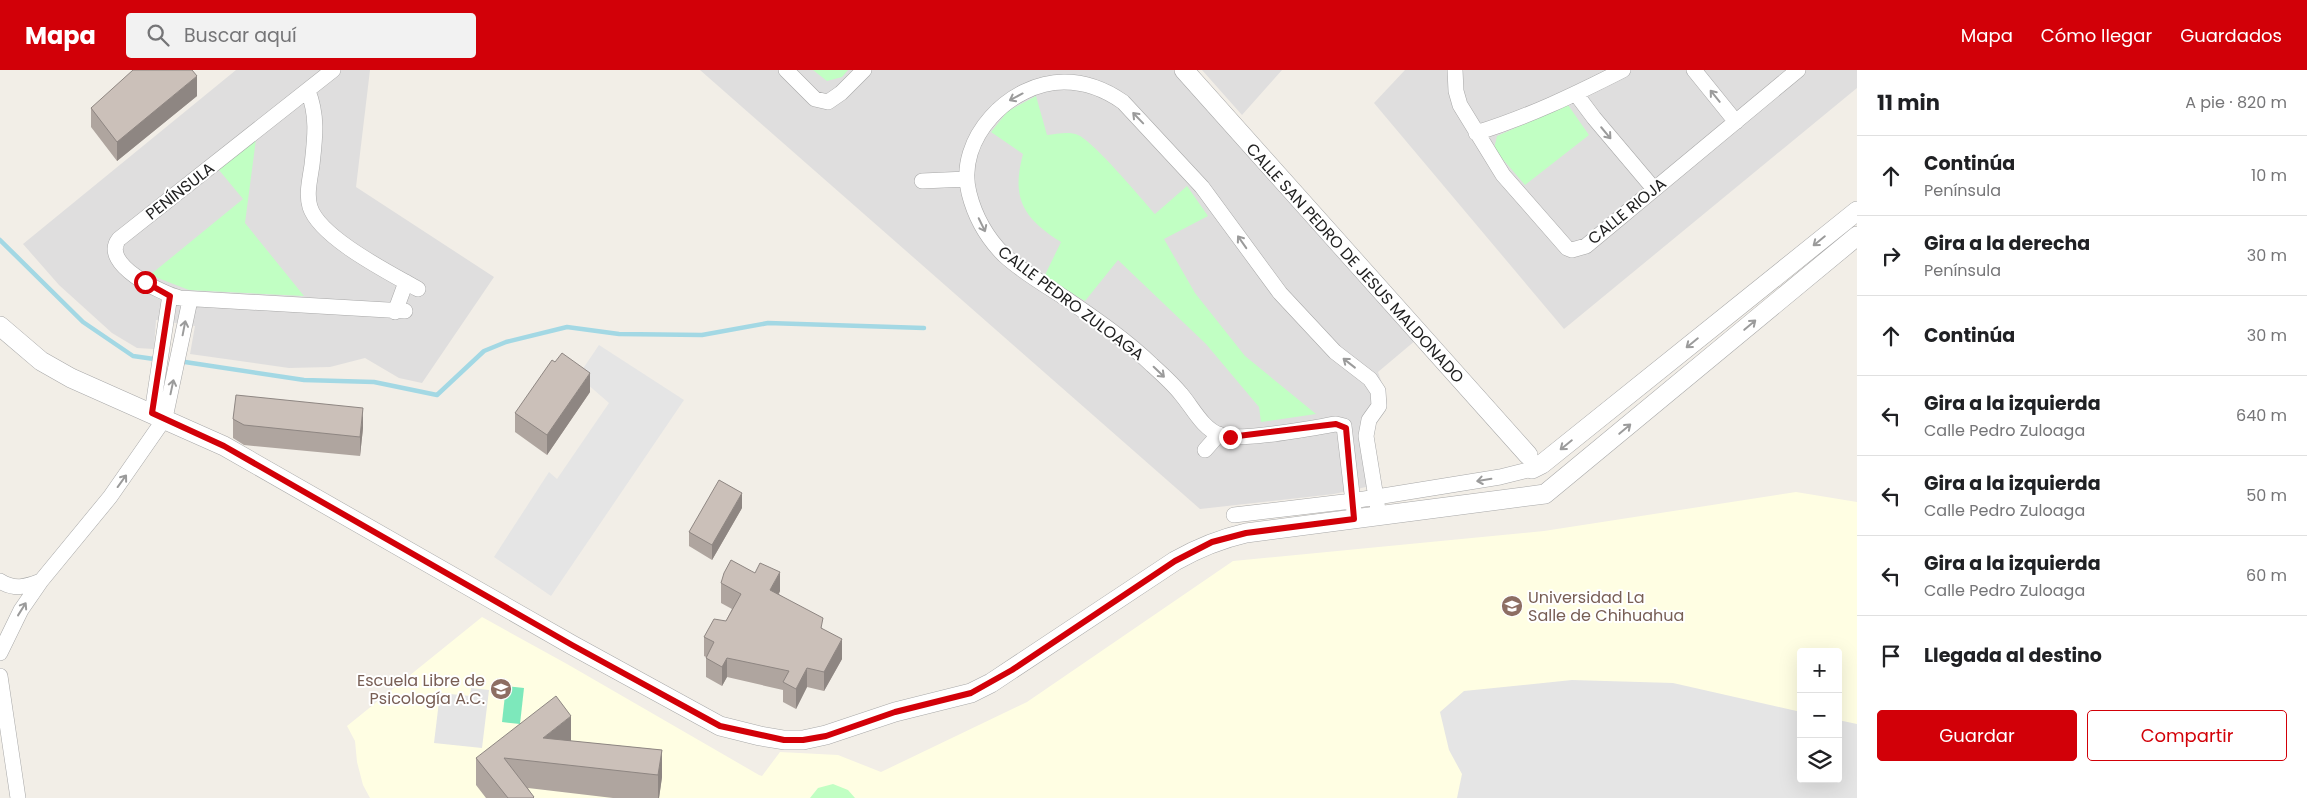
<!DOCTYPE html>
<html lang="es">
<meta charset="utf-8">
<style>
:root{--surface:#fff;--page:#f2f2f2;--text:#202124;--muted:#757577;--line:#e0e0e0;--accent:#d20008}
body{margin:0;font-family:Poppins,sans-serif;background:var(--page);color:var(--text)}
.controls{position:absolute;right:15px;bottom:15px;display:grid;overflow:hidden;border-radius:5px;box-shadow:0 5px 20px #0002}
.controls button{width:45px;height:45px;display:grid;place-items:center;padding:0;border:0;border-bottom:1px solid var(--line);background:var(--surface);color:var(--text);font:25px sans-serif}
.stop{position:absolute;width:15px;height:15px;margin:-11px;border:4px solid #d20008;border-radius:50%;background:#fff}
.stop.end{background:#d20008;border-color:#fff;box-shadow:0 1px 5px #0008}
.list{margin:0;padding:0;list-style:none}
h2{display:flex;justify-content:space-between;align-items:center;height:65px;margin:0;padding:0 20px;font-size:21px}
h2 small{font-size:16px;font-weight:400;color:var(--muted)}
.list li{display:grid;grid-template-columns:32px 1fr auto;gap:15px;align-items:center;box-sizing:border-box;height:80px;padding:0 20px;border-top:1px solid var(--line)}
.list b{display:block;font-size:19px;white-space:nowrap}
.list p{margin:0;font-size:16px;white-space:nowrap;color:var(--muted)}
.list em{font-size:16px;font-style:normal;color:var(--muted)}
.actions{display:flex;gap:10px;padding:15px 20px}
.actions a{flex:1;padding:11px 0;border:1px solid var(--accent);border-radius:5px;text-align:center;font-size:18px;color:var(--accent)}
.actions .main{background:var(--accent);color:#fff}
.icon{flex:none;width:28px;height:28px;fill:none;stroke:currentColor;stroke-width:2;stroke-linecap:round;stroke-linejoin:round}
.map{position:relative;flex:none;width:1857px;height:728px;overflow:hidden}
header{display:flex;align-items:center;gap:30px;box-sizing:border-box;height:70px;padding:0 25px;background:var(--accent);color:#fff}
header strong{font-size:24px}
nav{display:flex;gap:28px;margin-inline-start:auto;font-size:18px}
.search{width:350px;height:45px;background:var(--page);display:flex;align-items:center;gap:12px;box-sizing:border-box;padding:0 18px;border-radius:5px;color:var(--muted);font-size:19px}
main{display:flex}
aside{flex:1;background:var(--surface)}
.map>svg:first-child{display:block}
.residential{fill:#dfdede}
.education{fill:#fffee3;fill-rule:evenodd}
.park{fill:#c1ffc3}
.pitch{fill:#7de8bb}
.parking{fill:#e5e5e5}
.lines{fill:none;stroke-linecap:round;stroke-linejoin:round}
.stream{stroke:#a3d8e4;stroke-width:4.5}
.minor-casing{stroke:#a8a8a8;stroke-width:16}
.tertiary-casing{stroke:#a8a8a8;stroke-width:20}
.minor{stroke:#fff;stroke-width:15}
.tertiary{stroke:#fff;stroke-width:19}
.wall{fill:#afa59f}
.shaded-wall{fill:#8e8682}
.building{fill:#cbc0b9;stroke:#8e8682}
.oneway{stroke:#9b9b9b}
.route{stroke:#d20008;stroke-width:6}
.labels{text-anchor:middle;dominant-baseline:central;stroke-width:4;stroke-linejoin:round;paint-order:stroke}
.street-label{font-size:16px;fill:#212121;stroke:#fff}
.education-label{font-size:16px;fill:#785e54;stroke:#fff;text-anchor:start}
</style>
<header>
<strong>Mapa</strong>
<div class="search"><svg class="icon" aria-label="search" viewBox="0 0 24 24"><circle cx="10" cy="10" r="6"/><path d="M15 15l6 6"/></svg>Buscar aquí</div>
<nav><a>Mapa</a><a>Cómo llegar</a><a>Guardados</a></nav>
</header>
<main>
<div class="map">
<svg width="1857" height="728" viewBox="0 0 1857 728">
<rect width="100%" height="100%" fill="#f2eee7"/>
<path class="residential" d="M236,0H370L356,117L494,207L422,313L399,308L365,288L330,297L289,298L190,284L195,256L156,250L154,279L137,278L112,263L59,215L23,174Z
M700,0H1174L1416,270L1378,302L1385,322L1387,335L1374,354L1373,360L1375,415L1334,424L1200,439Z
M1202,0H1282L1242,45Z
M1405,0H1857V18L1564,259L1374,33Z"/>
<path class="education" d="M1796,422L1857,432V728H370L363,715L357,692L355,671L347,656L482,547L567,594L759,705L762,706L780,682L838,685L881,702L1027,632L1233,491L1544,461ZM1801,582H1838V709H1801Z"/>
<path class="park" d="M813,0H848L842,7L827,11Z
M1036,26L1047,65C1057,64 1069,61 1078,65C1094,72 1141,128 1155,144L1187,116L1208,146L1164,169L1195,223L1245,286L1316,344L1261,352L1259,337L1206,274L1118,190L1085,231L1044,207L1061,172C1023,148 1011,128 1023,84L991,62L1008,41Z
M1568,35L1589,65L1525,115L1494,79L1497,66Z
M256,69L245,153L304,226L189,220L150,205L243,129L219,100Z
M833,714L848,720L855,728H810L818,718Z"/>
<path class="pitch" d="M506,616L524,618L520,654L502,652Z"/>
<path class="parking" d="M599,275L684,330L551,526L494,487L549,402L557,409L609,333L578,306Z
M1572,610L1673,613L1801,642V709H1838V650L1857,654V728H1457L1462,704L1449,680L1440,642L1464,621Z
M471,618L489,620L482,678L434,673L440,623L470,626Z"/>
<g class="lines">
<path class="stream" d="M0,170L83,252L133,286L154,289
M185,292L304,310L374,312L437,325L484,281L506,272L567,257L619,264L702,265L768,253L924,258"/>
<g class="minor-casing">
<path id="minor" d="M333,0L119,169C99,194 163,224 180,228L405,241
M786,0L815,29L828,32L841,23L864,0
M1455,0L1456,21L1460,35L1503,105L1567,178L1572,180L1586,176L1798,0
M1694,0L1736,52
M308,21C318,46 315,68 312,95C310,109 306,124 310,137C320,168 390,203 418,219
M1576,24L1594,48L1654,119
M1476,63C1528,47 1576,24 1623,0
M922,111L967,109
M395,242L406,212
M152,343L170,225
M1205,380L1219,364
M1234,445L1352,431L1500,407L1532,399
M1355,449L1344,356L1336,354C1311,358 1240,372 1220,365C1202,358 1193,338 1181,324C1173,314 1162,304 1152,295C1124,268 1091,246 1059,224C1040,212 1020,200 1004,185C987,168 975,147 969,123C955,69 1010,12 1064,12C1086,12 1106,20 1123,32L1202,117L1280,223L1335,282L1370,309L1378,321L1379,336L1369,350L1366,366L1379,446
M0,511C14,520 26,517 41,511
M0,583L21,540L41,511L110,427L165,348L190,230
M0,606L18,728"/>
</g>
<g class="tertiary-casing">
<path id="tertiary" d="M1184,0L1528,385
M0,256L41,291L71,308L224,376L572,575L720,656L760,666L784,670H803L826,665L895,642L971,623L991,613L1175,491C1198,478 1220,469 1246,463L1545,424L1857,166
M1532,399L1542,394L1857,141"/>
</g>
<use href="#minor" class="minor"/>
<use href="#tertiary" class="tertiary"/>
</g>
<path class="wall" d="M197,26L117,91L91,57V38Z
M590,322L547,385L515,362V343Z
M233,349L363,358L360,386L244,375L233,368Z
M742,438L712,490L689,476V462Z
M721,513L780,521L779,524L823,559L842,589L824,621L807,617L796,639L783,632V620L727,607L722,616L706,607V587L704,586V567L726,551L732,539L721,533Z
M571,671L662,680V707L659,728H613L528,718L534,728H486L476,715V688Z"/>
<path class="shaded-wall" d="M197,6V26L117,91V72Z
M590,303V322L547,385V365Z
M363,338V358L360,386V367Z
M742,423V438L712,490V475Z
M780,502V521L770,539V520Z
M842,569V589L824,621V602Z
M727,588V607L722,616V597Z
M807,598V617L796,639V619Z
M571,646V673L543,668Z
M662,680V707L659,728H658V705Z"/>
<path class="building" d="M133,0H192L197,6L117,72L91,38Z
M562,283L590,303L547,365L515,343L552,290L555,292Z
M236,325L363,338L360,367L244,355L233,349Z
M719,410L742,423L712,475L689,462Z
M731,490L755,503L760,493L780,502L770,520L823,548L821,558L842,569L824,602L807,598L796,619L783,612L789,601L727,588L722,597L706,588L714,572L704,567L714,549L726,551L741,524L721,513L724,503Z
M556,626L571,646L543,668L662,680L658,705L504,688L534,727L533,728H508L476,688Z"/>
<defs><path id="oneway-shaft" d="M-6 0H5M1.5-3L5.5 0L1.5 3" fill="none" stroke-width="1.6" stroke-linecap="round" stroke-linejoin="round" transform="scale(1.25)"/></defs>
<g class="oneway">
<use href="#oneway-shaft" transform="translate(1715 26) rotate(-129)"/>
<use href="#oneway-shaft" transform="translate(1016 27) rotate(152)"/>
<use href="#oneway-shaft" transform="translate(1138 48) rotate(-134)"/>
<use href="#oneway-shaft" transform="translate(1606 63) rotate(50)"/>
<use href="#oneway-shaft" transform="translate(982 155) rotate(64)"/>
<use href="#oneway-shaft" transform="translate(1819 171) rotate(141)"/>
<use href="#oneway-shaft" transform="translate(1242 172) rotate(-125)"/>
<use href="#oneway-shaft" transform="translate(1750 255) rotate(-40)"/>
<use href="#oneway-shaft" transform="translate(184 258) rotate(-79)"/>
<use href="#oneway-shaft" transform="translate(1692 273) rotate(141)"/>
<use href="#oneway-shaft" transform="translate(1349 293) rotate(-142)"/>
<use href="#oneway-shaft" transform="translate(1159 302) rotate(44)"/>
<use href="#oneway-shaft" transform="translate(172 317) rotate(-78)"/>
<use href="#oneway-shaft" transform="translate(1625 359) rotate(-40)"/>
<use href="#oneway-shaft" transform="translate(1566 375) rotate(141)"/>
<use href="#oneway-shaft" transform="translate(1484 410) rotate(171)"/>
<use href="#oneway-shaft" transform="translate(122 411) rotate(-54)"/>
<use href="#oneway-shaft" transform="translate(22 539) rotate(-58)"/>
</g>
<g class="lines">
<path class="route" d="M145,212L170,226L152,343L224,376L572,575L720,656L784,670H803L826,666L895,642L971,623L1012,600L1175,491L1212,472L1246,463L1354,449L1346,358L1336,354L1230,367"/>
</g>
<defs>
<g id="university-disc" transform="scale(1.125)"><circle r="9.5" fill="#8d6e63" stroke="#fff"/><path d="M0-5L7-2L0 1L-7-2ZM-4 1L0 2.5L4 1V4Q0 6-4 4Z" fill="#fff"/></g>
</defs>
<g fill-rule="evenodd">
<use href="#university-disc" x="1512" y="536"/>
<use href="#university-disc" x="501" y="619"/>
</g>
<g class="labels">
<g class="street-label">
<text transform="translate(180 121) rotate(-38)">PENÍNSULA</text>
<text transform="translate(1627 141) rotate(-39)">CALLE RIOJA</text>
<text transform="translate(1355 193) rotate(48)">CALLE SAN PEDRO DE JESUS MALDONADO</text>
<text transform="translate(1071 233) rotate(37)">CALLE PEDRO ZULOAGA</text>
</g>
<g class="education-label">
<text x="1528" y="527">Universidad La<tspan x="1528" dy="18">Salle de Chihuahua</tspan></text>
<text x="485" y="610" text-anchor="end">Escuela Libre de<tspan x="485" dy="18">Psicología A.C.</tspan></text>
</g>
</g>
</svg>
<div class="controls">
<button>+</button>
<button>−</button>
<button><svg class="icon" aria-label="layers" viewBox="0 0 24 24"><path d="M12 4l9 5-9 5-9-5zM3 14l9 5 9-5"/></svg></button>
</div>
<div class="stop" style="left:145px;top:212px"></div>
<div class="stop end" style="left:1230px;top:367px"></div>
</div>
<aside>
<h2>11 min<small>A pie · 820 m</small></h2>
<ul class="list">
<li><svg class="icon" aria-label="ahead" viewBox="0 0 24 24"><path d="M12 20V5M6 11l6-6 6 6"/></svg><div><b>Continúa</b><p>Península</p></div><em>10 m</em></li>
<li><svg class="icon" aria-label="right" viewBox="0 0 24 24"><path d="M7 20v-9h11M14 6l5 5-5 5"/></svg><div><b>Gira a la derecha</b><p>Península</p></div><em>30 m</em></li>
<li><svg class="icon" aria-label="ahead" viewBox="0 0 24 24"><path d="M12 20V5M6 11l6-6 6 6"/></svg><div><b>Continúa</b></div><em>30 m</em></li>
<li><svg class="icon" aria-label="left" viewBox="0 0 24 24"><path d="M17 20v-9H6M10 6l-5 5 5 5"/></svg><div><b>Gira a la izquierda</b><p>Calle Pedro Zuloaga</p></div><em>640 m</em></li>
<li><svg class="icon" aria-label="left" viewBox="0 0 24 24"><path d="M17 20v-9H6M10 6l-5 5 5 5"/></svg><div><b>Gira a la izquierda</b><p>Calle Pedro Zuloaga</p></div><em>50 m</em></li>
<li><svg class="icon" aria-label="left" viewBox="0 0 24 24"><path d="M17 20v-9H6M10 6l-5 5 5 5"/></svg><div><b>Gira a la izquierda</b><p>Calle Pedro Zuloaga</p></div><em>60 m</em></li>
<li><svg class="icon" aria-label="arrive" viewBox="0 0 24 24"><path d="M6 21V4h12l-3 4 3 4H6"/></svg><div><b>Llegada al destino</b></div></li>
</ul>
<div class="actions"><a class="main">Guardar</a><a>Compartir</a></div>
</aside>
</main>
